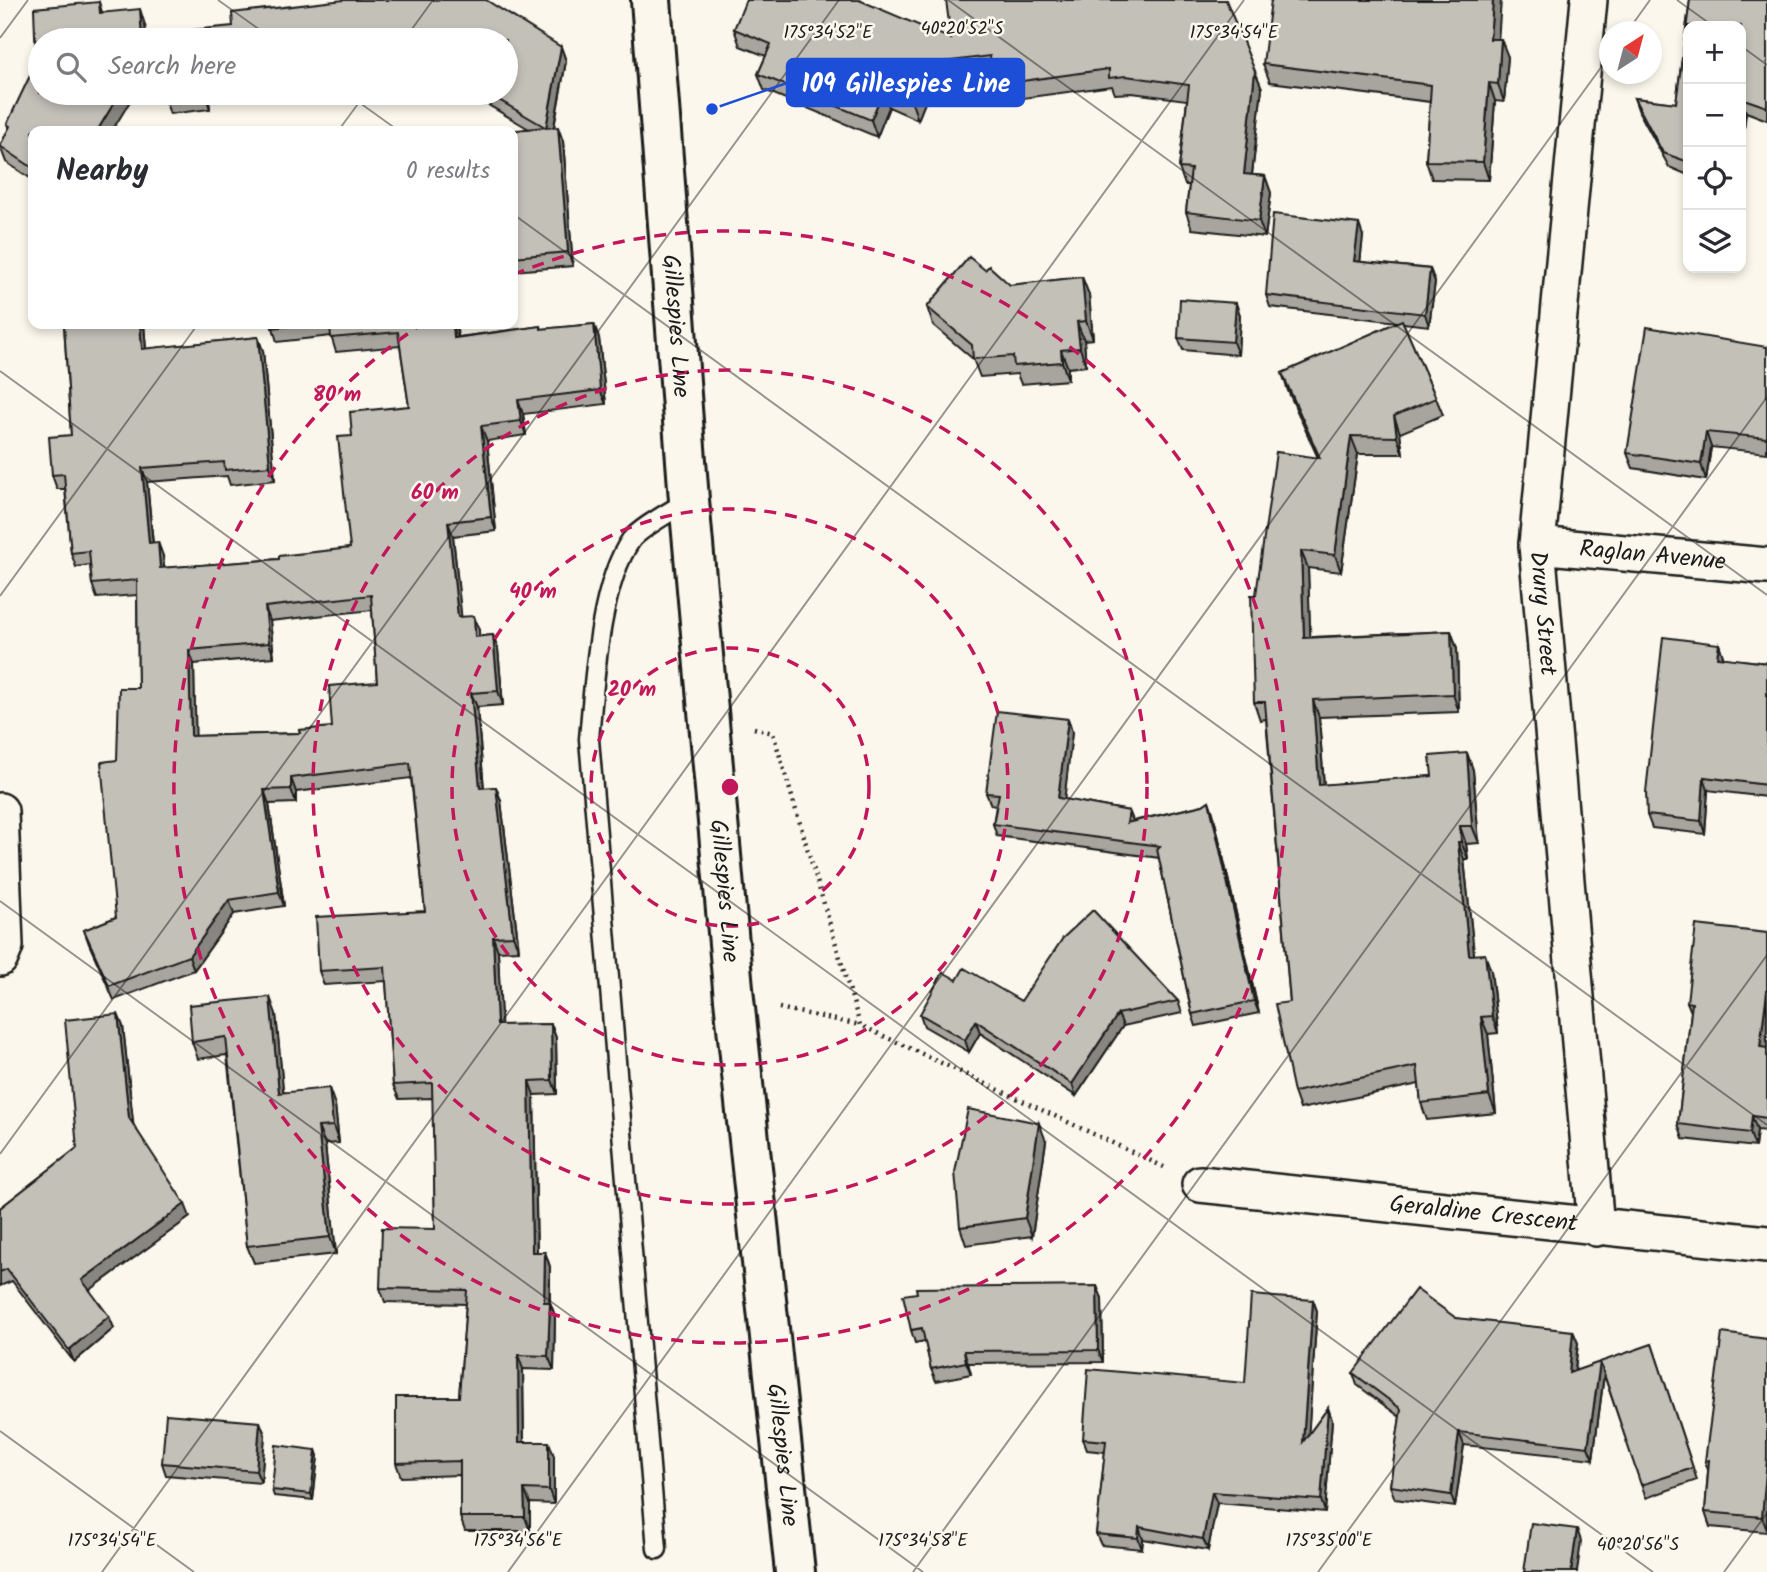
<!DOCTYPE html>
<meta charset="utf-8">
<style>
:root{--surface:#fff;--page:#f2f2f3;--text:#2b2b33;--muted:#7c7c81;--line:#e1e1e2}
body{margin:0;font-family:Kalam,sans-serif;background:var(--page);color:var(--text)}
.controls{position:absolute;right:21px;top:21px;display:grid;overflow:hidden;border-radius:14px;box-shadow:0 4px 10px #0003}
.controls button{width:63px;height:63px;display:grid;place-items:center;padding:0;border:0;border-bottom:2px solid var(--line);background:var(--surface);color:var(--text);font:35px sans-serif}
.compass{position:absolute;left:1599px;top:21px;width:63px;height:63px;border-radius:50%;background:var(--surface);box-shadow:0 4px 10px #0003;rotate:36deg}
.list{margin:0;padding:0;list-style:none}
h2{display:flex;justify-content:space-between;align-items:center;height:91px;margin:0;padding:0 28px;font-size:30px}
h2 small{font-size:23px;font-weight:400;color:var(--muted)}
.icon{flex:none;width:38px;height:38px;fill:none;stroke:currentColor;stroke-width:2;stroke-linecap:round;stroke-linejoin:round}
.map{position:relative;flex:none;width:1767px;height:1572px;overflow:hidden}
.search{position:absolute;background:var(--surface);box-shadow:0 4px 10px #0003;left:28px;top:28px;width:490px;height:77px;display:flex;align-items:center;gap:18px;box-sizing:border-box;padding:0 24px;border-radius:38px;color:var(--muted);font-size:26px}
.panel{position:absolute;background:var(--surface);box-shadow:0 4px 10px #0003;left:28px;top:126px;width:490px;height:203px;border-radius:14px}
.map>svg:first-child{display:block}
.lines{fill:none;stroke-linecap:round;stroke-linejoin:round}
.lane-casing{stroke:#1c1c1c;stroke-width:23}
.street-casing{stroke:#1c1c1c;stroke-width:40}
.secondary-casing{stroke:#1c1c1c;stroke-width:44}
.path{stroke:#1c1c1c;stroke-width:4.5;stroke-dasharray:2 5;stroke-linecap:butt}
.lane{stroke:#fbf7ec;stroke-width:18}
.street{stroke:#fbf7ec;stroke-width:35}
.secondary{stroke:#fbf7ec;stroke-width:38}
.wall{fill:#a8a59e;stroke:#1c1c1c;stroke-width:2;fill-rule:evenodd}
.shaded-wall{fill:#888681;stroke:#1c1c1c;stroke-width:2}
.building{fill:#c3c0b8;stroke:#1c1c1c;stroke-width:2;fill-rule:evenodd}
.ticks{fill:none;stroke:#1c1c1c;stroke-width:2;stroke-opacity:0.45}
.ring{fill:none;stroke:#c2185b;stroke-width:3.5;stroke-dasharray:12 9}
.labels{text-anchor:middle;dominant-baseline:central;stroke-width:5;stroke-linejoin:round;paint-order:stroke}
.street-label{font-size:24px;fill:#1c1c1c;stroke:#fbf7ec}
.ticks-label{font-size:18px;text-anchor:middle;fill:#1c1c1c;stroke:#fbf7ec;stroke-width:5;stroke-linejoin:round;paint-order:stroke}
.centre{fill:#c2185b;stroke:#fbf7ec;stroke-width:3.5}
.ring-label{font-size:21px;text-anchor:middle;font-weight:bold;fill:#c2185b;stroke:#fbf7ec;stroke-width:5;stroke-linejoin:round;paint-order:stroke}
.leader{fill:none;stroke:#1d4ed8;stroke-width:2.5}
.callout-dot{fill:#1d4ed8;stroke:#fbf7ec;stroke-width:2.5}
.callout{fill:#1d4ed8;stroke:#1d4ed8;stroke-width:2.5}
.callout-label{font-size:26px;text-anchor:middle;font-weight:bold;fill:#fff}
</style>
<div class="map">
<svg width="1767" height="1572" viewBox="0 0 1767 1572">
<rect width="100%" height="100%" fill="#fbf7ec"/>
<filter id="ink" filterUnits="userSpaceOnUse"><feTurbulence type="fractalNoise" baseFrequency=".0143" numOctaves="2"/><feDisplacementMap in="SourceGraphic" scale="14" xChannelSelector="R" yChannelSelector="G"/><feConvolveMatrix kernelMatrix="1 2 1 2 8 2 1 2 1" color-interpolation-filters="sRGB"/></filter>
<g filter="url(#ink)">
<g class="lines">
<g class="lane-casing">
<path id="lane" d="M657,1549L589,739C594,684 599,586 631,540C641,527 674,510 689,500"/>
</g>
<g class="street-casing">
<g id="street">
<path id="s1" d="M1589,0L1537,545L1596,1228"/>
<path id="s2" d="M1537,545L1767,566"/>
<path d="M0,811L5,946L0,958"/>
<path id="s3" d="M1200,1184L1767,1244"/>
</g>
</g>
<g class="secondary-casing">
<g id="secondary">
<path id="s4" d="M651,0L689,500L734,999L795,1572"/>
</g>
</g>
<path class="path" d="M754,728L773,733L860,1025L1164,1167
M779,1008L860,1025"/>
<use href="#lane" class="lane"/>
<use href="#street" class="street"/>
<use href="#secondary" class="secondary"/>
</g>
<path class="wall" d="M1690,0H1767V120L1746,112L1741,153V26H1688V175L1669,167L1639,112L1634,98L1676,103Z
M99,2L102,12L145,25L33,131V180L6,162L0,146L9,129L7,124Z
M734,29L951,39L1262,88L1252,175L1265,176L1271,193L1265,237L1192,229L1186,212L1189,185H1185L1179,168L1187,100L1132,93L1115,94L1112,86L1000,101L994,85L993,73L934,80L918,120L889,107L877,137L764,90L758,74L766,56L740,46Z
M1498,39L1508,57L1504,102L1495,101L1489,180L1432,179L1426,161L1430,102L1270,82L1263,64Z
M561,47L566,61L554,128L563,141L573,266L513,271V131L529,129L468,93H506Z
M165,93H222L208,94L210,109L170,114L165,100Z
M1363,236L1360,262L1430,269L1435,282L1429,326L1403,323L1436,398L1443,415L1400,433L1403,454H1358L1341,572L1308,568L1310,637L1451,631L1457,649L1459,712L1319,717L1324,785L1432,776L1467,753L1473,770L1479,843L1466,844L1468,859H1464L1474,955L1491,971L1498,1033L1488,1034L1496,1113L1427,1120L1421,1103L1419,1084L1300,1109L1294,1092L1290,1002L1266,719L1260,720L1254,702L1256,595L1318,458L1288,391L1282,373L1398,322L1270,307L1266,295Z
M985,270L1010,285L1082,277L1089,295L1093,339L1084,340L1086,366L1068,368V380L1021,384L1017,374L980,377L973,359L933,325L927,307Z
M1240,315L1238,355L1183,350L1178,338Z
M64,324H144L146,349L258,337L263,351L275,480L230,485L227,476L147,482L153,543L163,556L164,568L279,559L350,548L352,436L409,406L400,346L336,352L331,336L277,342L272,324H456L458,337L541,326L542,329L594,324L599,338L606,404L523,414L526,435L487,441L496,531L453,536L461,617L479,630V636L493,635L498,649L503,705L477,707L484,788L496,787L501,801L519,950L498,951L501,1025L551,1024L556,1038L557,1094L534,1095L537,1252H545L550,1267V1302L555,1316L554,1370L523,1369L524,1442L554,1456V1504L530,1503V1531H465L460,1517V1475L401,1477L396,1463L459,1397L466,1304L385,1302L380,1288L435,1229L433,1098L399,1099L393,1085L386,981L324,985L319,971L425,911L411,778L296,792V803L269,804L284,906L234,914L194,970L114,1000L89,944L84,930L116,917L117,760L138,688L137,595L97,598L92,584L90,565L76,567L71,553L65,489H57L52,475L71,435ZM372,610L377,682L332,727L300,733L195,736L194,664L274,657L270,621Z
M1767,347V453L1711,447L1706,480L1633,468L1627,453Z
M1719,644L1723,658L1767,663V797L1708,790L1705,834L1652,828L1647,815Z
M1068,719L1072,732L1064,799L1129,811L1133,821L1203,805L1209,801L1213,813L1259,1013L1196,1026L1192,1014L1159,858L997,836L993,824L996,806L991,805L986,793Z
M1767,933V1131L1757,1130L1755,1147L1683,1139L1678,1124L1691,1012L1687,1002Z
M957,980L1021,1001H1178L1182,1013L1123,1026L1076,1096L980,1033L969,1052L924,1026L920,1014Z
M276,1014L283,1092L335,1105L339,1143L325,1144L336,1254L254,1263L247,1246L227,1055L198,1059L192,1042Z
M123,1026L133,1124L190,1217L89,1290L114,1328L74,1362L12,1281L0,1286V1208L77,1148Z
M1046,1141L1032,1236L966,1245L960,1227Z
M1102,1298L1103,1362L968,1363L971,1374L936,1381L931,1369L925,1341L915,1343L911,1330Z
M1313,1300L1317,1311L1308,1435L1328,1408L1332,1420L1325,1512L1217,1503L1208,1550L1143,1539L1142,1549L1101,1545L1096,1534L1105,1452L1087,1450L1083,1439L1245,1383Z
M1456,1318L1578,1343L1575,1371L1652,1344L1697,1480L1646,1498L1604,1375L1593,1459L1464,1445L1455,1507L1395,1499L1390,1486L1400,1417L1357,1385L1353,1373Z
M1767,1339V1532L1710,1527L1705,1512L1708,1470L1705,1461Z
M260,1422L265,1435L261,1483L166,1475L162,1463Z
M316,1450L318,1456L313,1500L274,1496L272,1490Z"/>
<path class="shaded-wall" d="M1493,0H1501L1497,57L1490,39Z
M140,9L145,25L147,40H142Z
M1501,39L1508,57L1504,102L1498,84Z
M561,47L566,61L551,142L546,128Z
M928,64L934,80L918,120L912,103Z
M1255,71L1262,88L1250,191L1244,174Z
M1489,83L1495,101L1489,180L1483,162Z
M883,91L889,107L877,137L871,120Z
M120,93H135L112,131H97Z
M205,93H208V94L210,109Z
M1741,98L1746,112L1741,153Z
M558,127L563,141L573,266L568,252Z
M1265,176L1271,193L1265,237L1259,221Z
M1359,224L1363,236L1359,273L1354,261Z
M1430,269L1435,282L1429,326L1425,314Z
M1082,277L1089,295L1093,339L1086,321Z
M1236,303L1240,315L1238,355L1233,342Z
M1077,322L1084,340L1086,366L1080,348Z
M140,324H144L147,363L142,349Z
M453,324H456L459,352L454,338Z
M594,324L599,338L606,404L600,390Z
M258,337L263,351L275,480L270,466Z
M1061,350L1068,368V380L1062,362Z
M518,400L523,414L526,435L521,421Z
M1394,416L1400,433L1403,454L1397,437Z
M481,426L487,441L496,531L491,517Z
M1706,432L1711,447L1706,480L1701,464Z
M1351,436L1358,454L1341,572L1335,555Z
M142,468L147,482L154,557L149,543Z
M448,522L453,536L463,631L458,617Z
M158,542L163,556L165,582L160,568Z
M1301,551L1308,568L1311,655L1304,638Z
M265,607L270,621L274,657L269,643Z
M474,616L479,630L480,651L475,637Z
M1451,631L1457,649L1459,712L1453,694Z
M493,635L498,649L503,705L498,691Z
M1719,644L1723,656L1722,670L1717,657Z
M189,650L194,664L196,750L191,736Z
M471,693L477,707L485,802L480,788Z
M1313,700L1319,717L1325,802L1319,785Z
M1068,719L1072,732L1063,811L1058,798Z
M1467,753L1473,770L1479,843L1472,826Z
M1704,777L1708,790L1705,834L1701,821Z
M291,778L296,792V803L291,789Z
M496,787L501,801L519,950L513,936Z
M264,790L269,804L284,906L279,892Z
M1209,801L1213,813L1259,1013L1254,1001Z
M1129,811L1134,823H1127Z
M1460,826L1466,844L1468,859L1461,842Z
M1458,842L1464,859L1476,972L1469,955Z
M229,900L234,914L194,970L189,956Z
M493,937L498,951L502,1039L497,1025Z
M1485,954L1491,971L1498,1033L1492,1016Z
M1767,991V1049L1760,1047Z
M270,997L276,1014L285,1110L279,1093Z
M118,1014L123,1026L134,1130L129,1118Z
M1118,1014L1123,1026L1076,1096L1072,1084Z
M1481,1017L1488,1034L1496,1113L1489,1095Z
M976,1021L980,1033L969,1052L965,1040Z
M551,1024L556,1038L557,1094L552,1080Z
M529,1081L534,1095L537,1266L532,1252Z
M329,1088L335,1105L339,1143L333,1126Z
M1752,1116L1757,1130L1755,1147L1750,1133Z
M1039,1123L1046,1141L1032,1236L1025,1218Z
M318,1127L325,1144L336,1254L330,1237Z
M185,1204L190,1217L86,1293L82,1280Z
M545,1252L550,1267L549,1316L544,1302Z
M1097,1286L1102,1298L1103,1362L1098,1350Z
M1313,1300L1317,1311L1307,1454L1303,1442Z
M550,1302L555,1316L554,1370L548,1356Z
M109,1316L114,1328L74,1362L69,1350Z
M1573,1331L1578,1343L1573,1385L1569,1373Z
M964,1351L968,1363L971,1374L966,1362Z
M518,1355L523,1369L524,1456L519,1442Z
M1600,1362L1604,1374L1593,1459L1588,1447Z
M1328,1408L1332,1420L1325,1512L1321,1500Z
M260,1422L265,1435L261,1483L256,1471Z
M1459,1432L1464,1445L1455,1507L1451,1495Z
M549,1442L554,1456V1504L549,1490Z
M316,1450L318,1456L313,1500L311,1494Z
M1767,1459V1530L1762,1517Z
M524,1489L530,1503V1531L525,1517Z
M1212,1492L1217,1503L1208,1550L1203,1539Z
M1139,1527L1143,1539L1142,1549L1138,1538Z
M1577,1529L1581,1541L1577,1572H1571Z"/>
<path class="building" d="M344,0H486L561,47L546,128L558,127L568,252L513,257V131H508L545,127L487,93H506V40H161V33L233,26L232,13Z
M746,0H859L951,39L946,0H1226L1255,71L1244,174L1265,176L1259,221L1186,212L1191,169L1179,168L1189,85L1126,76L1109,78V69L994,85L990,56L928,64L912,103L883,91L871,120L758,74L771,44L734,29Z
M1271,0H1493L1490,39H1501L1498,84L1489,83L1483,162L1426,161L1431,85L1263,64Z
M1690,0H1767V107L1741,98V26H1688V161L1683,160L1663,153L1634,98L1676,103Z
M99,2L100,13L140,9L142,40H40V93H120L97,131H33V168L0,146L10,126L7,124L36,63L34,8Z
M165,93H205V95L165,100Z
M1273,214L1359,224L1354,261L1430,269L1425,314L1266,295Z
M969,257L985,270L989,266L1010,285L1082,277L1086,321L1077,322L1080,348L1061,350L1062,362L1014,366L1013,356L973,359L972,345L927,307Z
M1180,299L1236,303L1233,342L1178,338Z
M1402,320L1436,398L1394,416L1397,437L1351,436L1335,555L1301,551L1304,638L1451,631L1453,694L1313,700L1319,785L1432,776L1430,756L1467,753L1472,826H1460L1461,842H1458L1469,955L1485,954L1492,1016L1481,1017L1489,1095L1421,1103L1417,1066L1294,1092L1275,1004L1290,1002L1265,702H1254L1251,595H1256L1276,452L1320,458L1282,373Z
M64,324H140L142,349L258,337L270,466L225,470L224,462L142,468L149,543L158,542L160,568L279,559V556L350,548L338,437L352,436L350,412L409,406L398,332L331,338L330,324H453L454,338L541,326V329L594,324L600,390L518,400L521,421L481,426L491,517L448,522L458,617L474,616L475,637L493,635L498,691L471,693L480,788L496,787L513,936L493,937L497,1025L551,1024L552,1080L529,1081L532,1252H545L544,1302H550L548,1356L518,1355L519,1442H549V1490L524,1489L525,1517H460V1461L396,1463V1397H459L467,1290L380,1288L382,1228L435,1229L432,1083L393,1085L385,967L319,971L316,917L425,911L410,763L291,778V789L264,790L279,892L229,900L189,956L109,986L84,930L116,917L101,762L117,760L119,688H138L137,580L92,584L89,551L71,553L64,474L52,475L49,437L71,435ZM371,595L377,682L329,686L332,727L299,730L300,733L191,736L189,650L269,643L265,607Z
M272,324H311L272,328Z
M1647,327L1767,347V438L1706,432L1701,464L1627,453Z
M1663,637L1719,644L1717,657L1767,663V785L1704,777L1701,821L1647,815L1646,792Z
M997,711L1068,719L1058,798L1129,811L1127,823L1203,805L1209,801L1254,1001L1192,1014L1157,849L1160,846L993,824L999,794L986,793Z
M1093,910L1178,1001L1118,1014L1072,1084L976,1021L965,1040L920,1014L943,972L957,980L964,968L1021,1001L1063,938Z
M1696,925L1767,933V991L1760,1047L1767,1048V1118L1752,1116L1750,1133L1678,1124L1692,1003L1687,1002Z
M270,997L279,1093L329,1088L333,1126L318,1127L330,1237L247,1246L226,1037L192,1042L189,1005Z
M118,1014L129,1118L185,1204L82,1280L109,1316L69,1350L7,1269L0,1272V1208L77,1148L65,1020Z
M968,1109L1039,1123L1025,1218L960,1227L955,1172Z
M1097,1286L1098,1350L964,1351L966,1362L931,1369L922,1328L911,1330L903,1295L917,1293L916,1288Z
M1416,1289L1456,1318L1573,1331L1569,1373L1600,1362L1588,1447L1459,1432L1451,1495L1390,1486L1401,1409L1353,1373Z
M1251,1295L1313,1300L1303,1442L1328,1408L1321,1500L1212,1492L1203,1539L1139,1527L1138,1538L1096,1534L1106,1441L1083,1439L1088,1369L1245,1383Z
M1722,1333L1767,1339V1459L1762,1517L1705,1512L1709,1460L1705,1461Z
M1652,1344L1693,1468L1641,1485L1600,1362Z
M166,1414L260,1422L256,1471L162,1463Z
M276,1445L316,1450L311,1494L272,1490Z
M1531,1523L1577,1529L1571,1572H1524Z"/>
</g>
<path class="ticks" d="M218,0L274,40M948,0L1767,595M1677,0L1713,26M1627,32L1650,0M0,38L28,0M404,40L433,0M1741,46L1767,65M346,93L399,131M338,131L366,93M513,214L1767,1125M0,371L1653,1572M0,596L198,324M0,901L923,1572M0,1154L839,0M0,1431L194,1572M102,1572L1244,0M508,1572L1610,55M913,1572L1767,397M1318,1572L1767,955M1724,1572L1767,1513"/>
<g class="ring">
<circle cx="730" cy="787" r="139"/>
<circle cx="730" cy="787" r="278"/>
<circle cx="730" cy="787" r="417"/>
<path d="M513 275A556 556 0 1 1 419 326"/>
</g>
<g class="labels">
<g class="street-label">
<text stroke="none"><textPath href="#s4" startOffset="327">Gillespies Line</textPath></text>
<text stroke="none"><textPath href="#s2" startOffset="116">Raglan Avenue</textPath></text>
<text stroke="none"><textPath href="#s1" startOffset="616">Drury Street</textPath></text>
<text stroke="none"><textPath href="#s4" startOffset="894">Gillespies Line</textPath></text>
<text stroke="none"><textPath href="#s3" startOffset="285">Geraldine Crescent</textPath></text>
<text stroke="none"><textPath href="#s4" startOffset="1461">Gillespies Line</textPath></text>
</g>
</g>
<g class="ticks-label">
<text x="962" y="34">40°20'52"S</text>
<text x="828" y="38">175°34'52"E</text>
<text x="1234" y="38">175°34'54"E</text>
<text x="112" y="1546">175°34'54"E</text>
<text x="518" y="1546">175°34'56"E</text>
<text x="923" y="1546">175°34'58"E</text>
<text x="1329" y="1546">175°35'00"E</text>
<text x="1638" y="1550">40°20'56"S</text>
</g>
<circle cx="730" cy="787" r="10" class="centre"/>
<g class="ring-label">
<text x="337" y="401">80 m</text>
<text x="435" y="499">60 m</text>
<text x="533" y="598">40 m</text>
<text x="632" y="696">20 m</text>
</g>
<path class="leader" d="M712 109L787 83"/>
<circle class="callout-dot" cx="712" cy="109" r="7"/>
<rect class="callout" x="787" y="59" width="237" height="47" rx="7"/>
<g class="callout-label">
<text x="906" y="92">109 Gillespies Line</text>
</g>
</svg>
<div class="controls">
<button>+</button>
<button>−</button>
<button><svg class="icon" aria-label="locate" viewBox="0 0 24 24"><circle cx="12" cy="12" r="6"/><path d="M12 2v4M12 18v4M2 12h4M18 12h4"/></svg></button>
<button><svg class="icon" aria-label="layers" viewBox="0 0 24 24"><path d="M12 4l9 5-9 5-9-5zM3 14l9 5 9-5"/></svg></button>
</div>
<svg class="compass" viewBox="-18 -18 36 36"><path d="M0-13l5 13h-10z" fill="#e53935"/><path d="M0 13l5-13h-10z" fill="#7c7c81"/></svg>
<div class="search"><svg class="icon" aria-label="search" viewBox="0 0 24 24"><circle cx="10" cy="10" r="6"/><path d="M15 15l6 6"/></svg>Search here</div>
<section class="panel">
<h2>Nearby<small>0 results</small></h2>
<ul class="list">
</ul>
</section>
</div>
